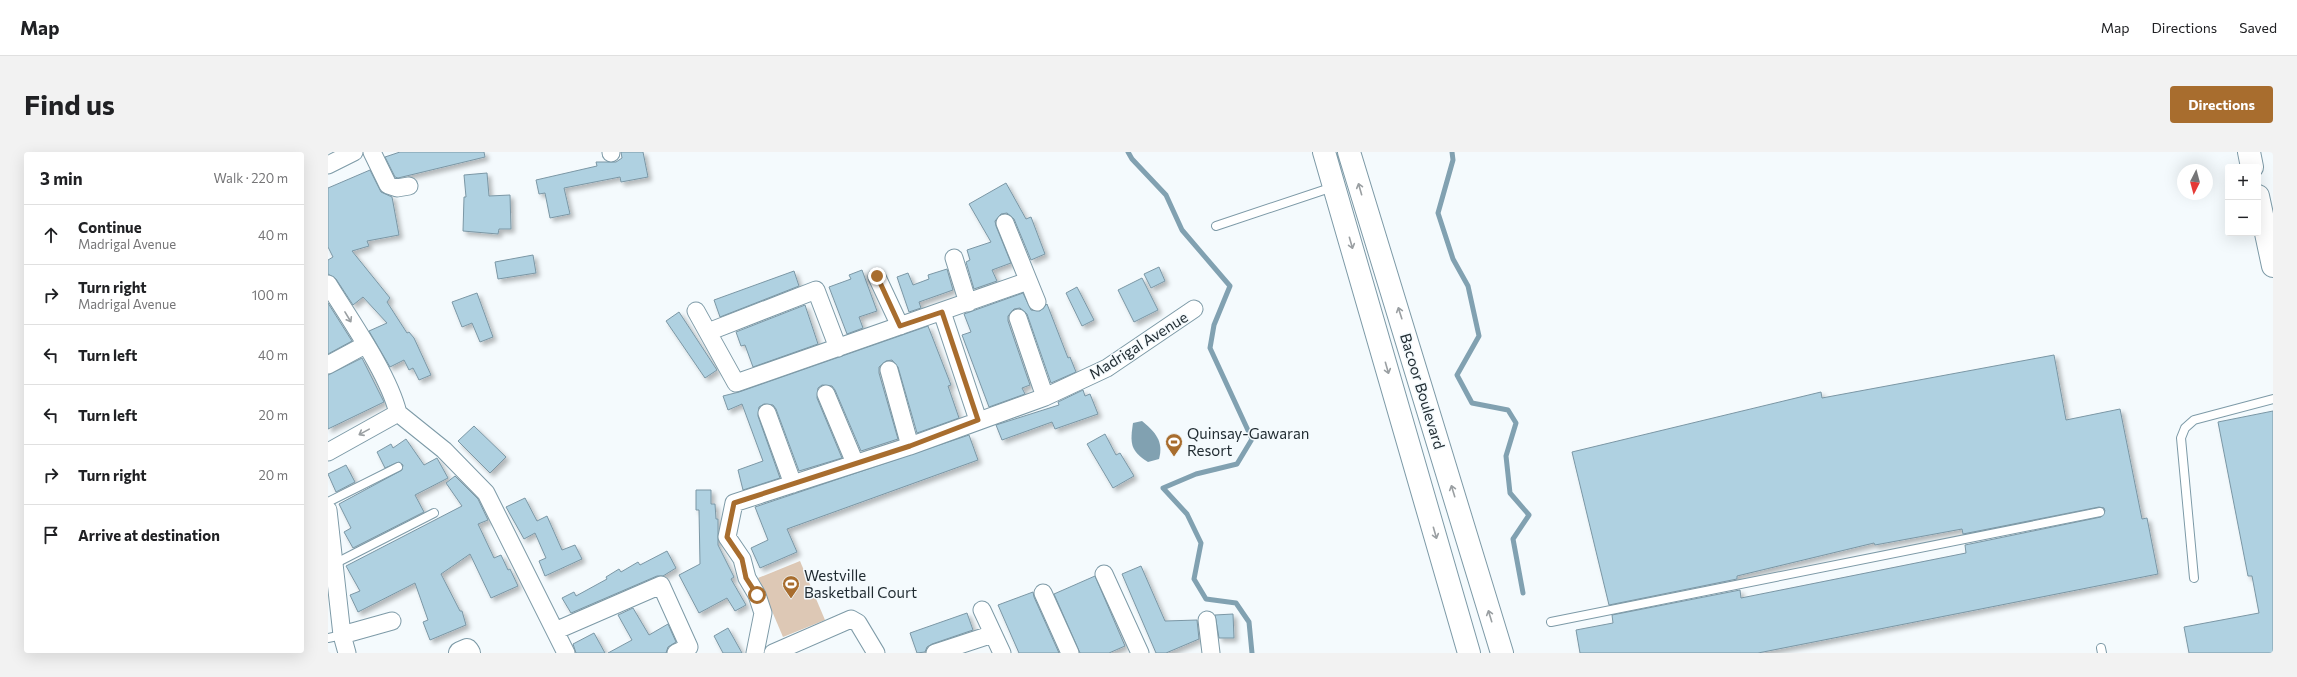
<!DOCTYPE html>
<meta charset="utf-8">
<style>
:root{--surface:#fff;--page:#f2f2f2;--text:#202124;--muted:#757577;--line:#e0e0e0;--accent:#a86d2e}
body{margin:0;font-family:Commissioner,sans-serif;background:var(--page);color:var(--text)}
.controls{position:absolute;right:12px;top:12px;display:grid;overflow:hidden;border-radius:4px;box-shadow:0 4px 16px #0002}
.controls button{width:36px;height:36px;display:grid;place-items:center;padding:0;border:0;border-bottom:1px solid var(--line);background:var(--surface);color:var(--text);font:20px sans-serif}
.compass{position:absolute;left:1849px;top:12px;width:36px;height:36px;border-radius:50%;background:var(--surface);box-shadow:0 4px 16px #0002;rotate:186deg}
.stop{position:absolute;width:12px;height:12px;margin:-9px;border:3px solid #a86d2e;border-radius:50%;background:#fff}
.stop.end{background:#a86d2e;border-color:#fff;box-shadow:0 1px 4px #0008}
.list{margin:0;padding:0;list-style:none}
h2{display:flex;justify-content:space-between;align-items:center;height:52px;margin:0;padding:0 16px;font-size:17px}
h2 small{font-size:13px;font-weight:400;color:var(--muted)}
.list li{display:grid;grid-template-columns:26px 1fr auto;gap:12px;align-items:center;box-sizing:border-box;height:60px;padding:0 16px;border-top:1px solid var(--line)}
.list b{display:block;font-size:15px;white-space:nowrap}
.list p{margin:0;font-size:13px;white-space:nowrap;color:var(--muted)}
.list em{font-size:13px;font-style:normal;color:var(--muted)}
.icon{flex:none;width:22px;height:22px;fill:none;stroke:currentColor;stroke-width:2;stroke-linecap:round;stroke-linejoin:round}
.map{position:relative;flex:none;width:1945px;height:501px;overflow:hidden;border-radius:4px}
header{display:flex;align-items:center;gap:24px;box-sizing:border-box;height:56px;padding:0 20px;background:var(--surface);border-bottom:1px solid var(--line)}
header strong{font-size:19px}
nav{display:flex;gap:22px;margin-inline-start:auto;font-size:14px}
.intro{display:flex;align-items:center;justify-content:space-between;box-sizing:border-box;height:96px;padding:0 24px}
h1{margin:0;font-size:28px}
.button{padding:10px 18px;border-radius:4px;background:var(--accent);color:#fff;font-size:14px;font-weight:700}
main{display:flex;gap:24px;padding:0 24px}
aside{flex:1;background:var(--surface);border-radius:4px;box-shadow:0 4px 16px #0002}
.map>svg:first-child{display:block}
.green{fill:#ddc8b5}
.water{fill:#81a1b1}
.lines{fill:none;stroke-linecap:round;stroke-linejoin:round}
.stream{stroke:#81a1b1;stroke-width:5}
.building{fill:#afd1e1;stroke:#7b97a5;filter:url(#shadow)}
.lane-casing{stroke:#7d9aa7;stroke-width:10}
.street-casing{stroke:#7d9aa7;stroke-width:19}
.secondary-casing{stroke:#7d9aa7;stroke-width:24}
.primary-casing{stroke:#7d9aa7;stroke-width:24}
.lane{stroke:#fff;stroke-width:8}
.street{stroke:#fff;stroke-width:17}
.secondary{stroke:#fff;stroke-width:22}
.primary{stroke:#fff;stroke-width:22}
.oneway{stroke:#9a9fa2}
.route{stroke:#a86d2e;stroke-width:5}
.labels{text-anchor:middle;dominant-baseline:central;stroke-width:3;stroke-linejoin:round;paint-order:stroke}
.street-label{font-size:15px;fill:#1f2a30;stroke:#f4fafd}
.poi-label{font-size:15px;fill:#1f2a30;stroke:#f4fafd;text-anchor:start}
</style>
<header>
<strong>Map</strong>
<nav><a>Map</a><a>Directions</a><a>Saved</a></nav>
</header>
<div class="intro"><h1>Find us</h1><a class="button">Directions</a></div>
<main>
<aside>
<h2>3 min<small>Walk · 220 m</small></h2>
<ul class="list">
<li><svg class="icon" aria-label="ahead" viewBox="0 0 24 24"><path d="M12 20V5M6 11l6-6 6 6"/></svg><div><b>Continue</b><p>Madrigal Avenue</p></div><em>40 m</em></li>
<li><svg class="icon" aria-label="right" viewBox="0 0 24 24"><path d="M7 20v-9h11M14 6l5 5-5 5"/></svg><div><b>Turn right</b><p>Madrigal Avenue</p></div><em>100 m</em></li>
<li><svg class="icon" aria-label="left" viewBox="0 0 24 24"><path d="M17 20v-9H6M10 6l-5 5 5 5"/></svg><div><b>Turn left</b></div><em>40 m</em></li>
<li><svg class="icon" aria-label="left" viewBox="0 0 24 24"><path d="M17 20v-9H6M10 6l-5 5 5 5"/></svg><div><b>Turn left</b></div><em>20 m</em></li>
<li><svg class="icon" aria-label="right" viewBox="0 0 24 24"><path d="M7 20v-9h11M14 6l5 5-5 5"/></svg><div><b>Turn right</b></div><em>20 m</em></li>
<li><svg class="icon" aria-label="arrive" viewBox="0 0 24 24"><path d="M6 21V4h12l-3 4 3 4H6"/></svg><div><b>Arrive at destination</b></div></li>
</ul>
</aside>
<div class="map">
<svg width="1945" height="501" viewBox="0 0 1945 501">
<defs>
<filter id="shadow"><feDropShadow dx="3.5" dy="3.5" stdDeviation="2" flood-color="#0004"/></filter>
</defs>
<rect width="100%" height="100%" fill="#f4fafd"/>
<path class="green" d="M472,409L497,468L455,485L430,426Z"/>
<path class="water" d="M814,269C827,280 836,289 831,307L820,310C802,299 802,291 805,271Z"/>
<g class="lines">
<path class="stream" d="M800,0L804,7L838,43L854,78L902,134L886,173L882,196L924,287L909,312L868,322L835,336L859,362L873,391L866,427L878,447L908,451L921,470L924,501
M1124,0L1125,8L1110,61L1125,107L1140,134L1151,184L1129,223L1144,251L1180,258L1188,271L1178,304L1182,341L1201,363L1185,387L1195,441"/>
</g>
<path class="building" d="M72,0H156L157,5L70,26L67,25L57,5Z
M293,0H315L320,25L293,30L292,25L236,36L242,62L222,66L217,41L211,42L208,28L269,14L268,10H288L294,6Z
M42,18L53,40L64,45L71,83L39,89L41,94L24,99L62,146L59,150L79,181L81,180L86,186L103,223L91,228L85,216L81,218L76,208L62,215L41,179L59,171L35,145L25,153L8,127L0,122V108L5,105L0,95V36Z
M159,21L161,44L182,43L183,77H171L170,82L135,79L136,45H138L136,23Z
M678,31L698,67L703,65L717,102L703,108L686,67L679,61L673,62L667,69L668,74L683,111L664,118L669,129L646,137L638,110L642,108L639,98L663,90L641,52Z
M205,103L208,121L170,127L167,110Z
M831,115L837,129L823,136L816,122Z
M619,117L625,138L591,150L593,156L581,160L569,125L580,121L585,133L601,127L600,123Z
M534,118L549,159L531,165L535,176L519,182L501,135L523,127L521,123Z
M466,119L471,134L392,165L386,148Z
M814,126L830,158L806,170L790,138Z
M749,135L766,168L754,174L738,141Z
M149,141L165,185L152,190L144,171L134,175L124,150Z
M695,141L703,158L712,159L719,152L740,206L742,205L748,220L723,231L699,162L692,156L686,157L680,164V169L702,233L694,236L697,242L661,255L634,183L643,180L636,162Z
M0,151L24,189L0,202Z
M477,153L490,192L425,215L417,193L413,194L408,180Z
M351,160L389,218L377,226L338,169Z
M600,174L623,233L620,234L631,266L589,281L570,215L564,208L558,209L551,215V221L570,287L533,299L507,238L504,234L494,233L490,236L489,246L514,306L471,319L448,257L445,253L436,252L431,255L430,264L452,326L415,338L410,318L435,309L414,252L400,258L395,244L411,240Z
M1726,203L1738,268L1792,257L1814,367L1819,366L1830,422L1430,501H1252L1248,478L1285,471L1284,463L1412,438L1413,446L1638,401L1637,393L1773,365L1777,359L1776,356L1771,355L1635,382L1634,377L1547,393L1546,391L1409,424V427L1281,453L1244,300L1493,240L1494,246Z
M34,206L56,250L0,277V223Z
M755,238L757,244L762,242L770,262L727,277L724,270L674,288L668,273L731,253L730,250Z
M1945,259V501H1861L1856,475L1931,461L1924,424H1920L1890,270Z
M146,274L178,305L162,321L130,289Z
M777,282L788,303L792,301L806,324L785,336L759,292Z
M641,283L650,308L459,377L469,400L432,416L423,396L440,388L427,355Z
M78,287L96,313L109,306L120,326L87,343L96,360L25,396L16,380L23,376L11,352L74,318L75,313L71,310L57,316L49,300L63,292L65,296Z
M18,313L27,330L8,340L0,322Z
M127,324L150,347L160,368L150,372L166,406L173,403L180,418L182,417L190,434L163,446L142,402L113,422L132,459H134L138,473L102,488L95,470L100,468L87,431L30,460L22,443L32,439L18,414L134,354L118,331Z
M368,338H383V352H387L388,367H390V393L406,425L403,427L418,453L407,459L399,446L371,461L351,423L372,412L371,358H368Z
M197,346L209,369L219,364L234,398L247,393L254,407L217,424L211,409L218,406L207,381L196,387L178,355Z
M339,399L348,416L335,424H329L243,461L234,446L246,440L248,444L279,427L278,425L291,417L293,420L310,410L312,413Z
M813,414L837,469L869,468L871,487L838,501H828L794,422Z
M767,424L797,494L781,501H752L726,442Z
M705,440L706,445L731,501H691L670,453Z
M305,456L321,483L340,472L348,490L340,495L338,501H280L304,488L290,463Z
M639,461L645,478L604,492L599,495L597,500L589,501L582,481Z
M905,462L906,486H891L887,463Z
M400,476L414,501H395L386,484Z
M266,481L277,501H248L245,492Z"/>
<g class="lines">
<g class="lane-casing">
<path id="lane" d="M888,74L1005,35
M0,350L70,315
M6,412L106,361
M1866,426L1853,286L1857,276L1866,268L1945,247
M1223,470L1772,360
M0,486L14,483
M1773,496L1774,501"/>
</g>
<g class="street-casing">
<path id="street" d="M44,0L60,33L69,36L81,34
M283,0V1
M0,13L26,0
M677,71L709,150
M626,106L640,151
M549,125L572,174
M0,132C22,168 60,221 70,261
M368,159L408,231L700,129
M614,160L650,268
M690,166L717,245
M380,180L488,138L510,196
M0,213L37,193
M561,218L582,294
M498,242L527,311
M70,261L116,298L158,341L238,501
M439,261L465,332
M0,300L70,261
M0,358L14,483L19,501
M776,422L812,501
M715,441L742,501
M654,458L674,501
M879,468L883,501
M227,479L333,433L361,495L348,501
M14,483L64,469
M427,501L435,461L429,443L419,426L414,407L399,385L406,351L582,294L717,245L779,216L866,157
M445,501L523,467L530,471L548,501
M607,501L665,482"/>
</g>
<g class="secondary-casing">
<path id="secondary" d="M1921,0L1924,15
M1930,44L1945,114
M132,501L139,498L141,501"/>
</g>
<g class="primary-casing">
<path id="primary" d="M996,0L1141,501
M1021,0L1174,501"/>
</g>
<use href="#lane" class="lane"/>
<use href="#street" class="street"/>
<use href="#secondary" class="secondary"/>
<use href="#primary" class="primary"/>
</g>
<defs><path id="oneway-shaft" d="M-6 0H5M1.5-3L5.5 0L1.5 3" fill="none" stroke-width="1.6" stroke-linecap="round" stroke-linejoin="round"/></defs>
<g class="oneway">
<use href="#oneway-shaft" transform="translate(1032 37) rotate(-106)"/>
<use href="#oneway-shaft" transform="translate(1023 91) rotate(74)"/>
<use href="#oneway-shaft" transform="translate(1072 161) rotate(-108)"/>
<use href="#oneway-shaft" transform="translate(20 165) rotate(59)"/>
<use href="#oneway-shaft" transform="translate(1059 216) rotate(74)"/>
<use href="#oneway-shaft" transform="translate(36 280) rotate(151)"/>
<use href="#oneway-shaft" transform="translate(1125 339) rotate(-107)"/>
<use href="#oneway-shaft" transform="translate(1107 381) rotate(74)"/>
<use href="#oneway-shaft" transform="translate(1162 464) rotate(-107)"/>
</g>
<g class="lines">
<path class="route" d="M429,443L418,426L414,407L399,385L406,351L582,294L650,268L614,160L572,174L549,124"/>
</g>
<defs>
<g id="stadium-pin" transform="scale(0.9)"><path d="M0 17L-7.5 6A9.5 9.5 0 1 1 7.5 6Z" fill="#a86d2e" stroke="#f4fafd"/><path d="M0-5a6.5 5 0 1 0 0 10a6.5 5 0 1 0 0-10ZM-3.5-1.8h7v3.6h-7Z" fill="#fff"/></g>
</defs>
<g fill-rule="evenodd">
<use href="#stadium-pin" x="846" y="290"/>
<use href="#stadium-pin" x="463" y="432"/>
</g>
<g class="labels">
<g class="street-label">
<text transform="translate(810 193) rotate(-32)">Madrigal Avenue</text>
<text transform="translate(1095 239) rotate(73)">Bacoor Boulevard</text>
</g>
<g class="poi-label">
<text x="859" y="281">Quinsay-Gawaran<tspan x="859" dy="17">Resort</tspan></text>
<text x="476" y="423">Westville<tspan x="476" dy="17">Basketball Court</tspan></text>
</g>
</g>
</svg>
<div class="controls">
<button>+</button>
<button>−</button>
</div>
<svg class="compass" viewBox="-18 -18 36 36"><path d="M0-13l5 13h-10z" fill="#e53935"/><path d="M0 13l5-13h-10z" fill="#757577"/></svg>
<div class="stop" style="left:429px;top:443px"></div>
<div class="stop end" style="left:549px;top:124px"></div>
</div>
</main>
